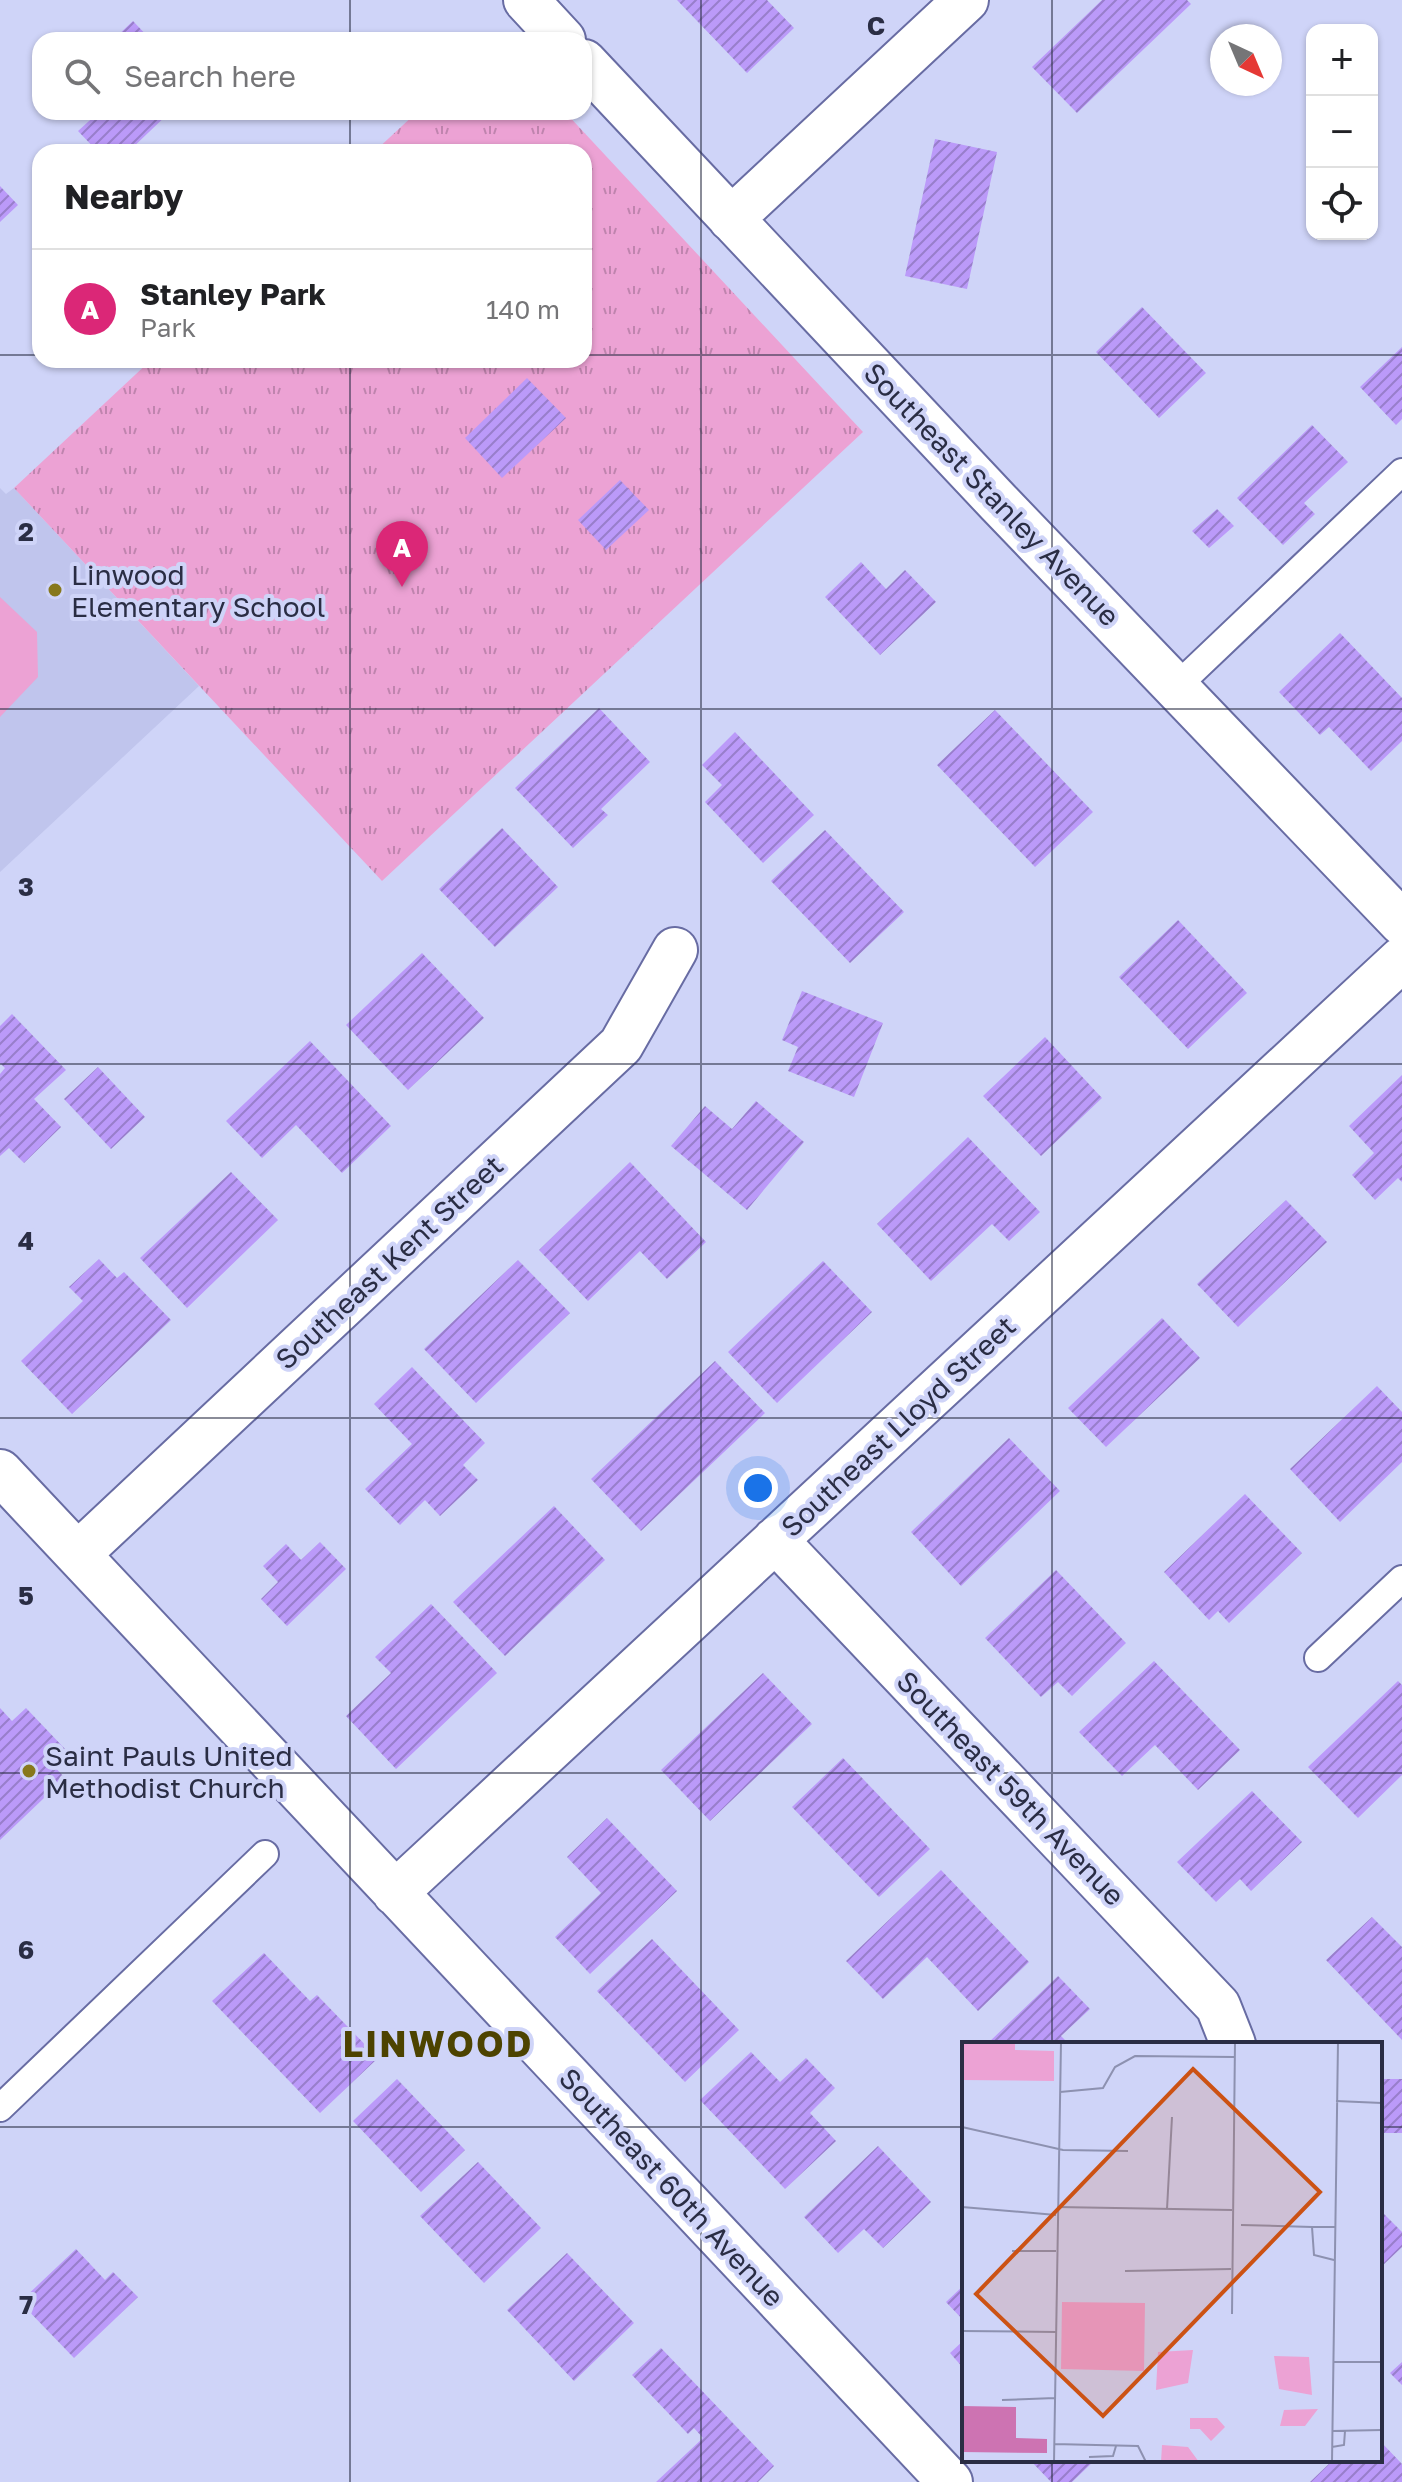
<!DOCTYPE html>
<meta charset="utf-8">
<style>
:root{--surface:#fff;--page:#f2f2f2;--text:#202124;--muted:#757577;--line:#e0e0e0;--accent:#db2777}
body{margin:0;font-family:"Golos Text",sans-serif;background:var(--page);color:var(--text)}
.controls{position:absolute;right:24px;top:24px;display:grid;overflow:hidden;border-radius:16px;box-shadow:0 2px 6px #0004}
.controls button{width:72px;height:72px;display:grid;place-items:center;padding:0;border:0;border-bottom:2px solid var(--line);background:var(--surface);color:var(--text);font:40px sans-serif}
.compass{position:absolute;left:1210px;top:24px;width:72px;height:72px;border-radius:50%;background:var(--surface);box-shadow:0 2px 6px #0004;rotate:136deg}
.you{position:absolute;left:758px;top:1488px;width:28px;height:28px;margin:-20px;border:6px solid #fff;border-radius:50%;background:#1a73e8;box-shadow:0 0 0 12px #1a73e833}
.badge{display:grid;place-items:center;width:52px;height:52px;border-radius:50%;background:var(--accent);color:#fff;font-size:26px;font-weight:700}
.pin{position:absolute;translate:-50% -66px;filter:drop-shadow(0 2px 4px #0008)}
.pin::after{content:'';position:absolute;top:42px;width:28px;height:24px;background:inherit;clip-path:polygon(0 0,100% 0,50% 100%)}
.list{margin:0;padding:0;list-style:none}
h2{display:flex;justify-content:space-between;align-items:center;height:104px;margin:0;padding:0 32px;font-size:34px}
h2 small{font-size:26px;font-weight:400;color:var(--muted)}
.list li{display:grid;grid-template-columns:52px 1fr auto;gap:24px;align-items:center;box-sizing:border-box;height:120px;padding:0 32px;border-top:2px solid var(--line)}
.list b{display:block;font-size:30px;white-space:nowrap}
.list p{margin:0;font-size:26px;white-space:nowrap;color:var(--muted)}
.list em{font-size:26px;font-style:normal;color:var(--muted)}
.icon{flex:none;width:44px;height:44px;fill:none;stroke:currentColor;stroke-width:2;stroke-linecap:round;stroke-linejoin:round}
.map{position:relative;flex:none;width:1402px;height:2482px;overflow:hidden}
.search{position:absolute;background:var(--surface);box-shadow:0 2px 6px #0004;left:32px;top:32px;width:560px;height:88px;display:flex;align-items:center;gap:20px;box-sizing:border-box;padding:0 28px;border-radius:24px;color:var(--muted);font-size:30px}
.panel{position:absolute;background:var(--surface);box-shadow:0 2px 6px #0004;left:32px;top:144px;width:560px;height:224px;border-radius:24px}
.map>svg:first-child{display:block}
.built{fill:#c0c5ed}
.green{fill:#eca2d4}
.park{fill:url(#park-tufts)}
.building{fill:url(#building-hatch)}
.lines{fill:none;stroke-linecap:round;stroke-linejoin:round}
.service-casing{stroke:#686ca3;stroke-width:30}
.minor-casing{stroke:#686ca3;stroke-width:48}
.service{stroke:#fff;stroke-width:26}
.minor{stroke:#fff;stroke-width:44}
.grid{fill:none;stroke:#2a2d44;stroke-width:2;stroke-opacity:0.55}
.poi-dot{fill:#87781c;stroke:#cfd4f8;stroke-width:3}
.labels{text-anchor:middle;dominant-baseline:central;stroke-width:8;stroke-linejoin:round;paint-order:stroke}
.street-label{font-size:28px;fill:#2a2d44;stroke:#cfd4f8}
.poi-label{font-size:28px;fill:#2a2d44;stroke:#cfd4f8;text-anchor:start}
.district-label{font-size:36px;font-weight:bold;letter-spacing:2px;fill:#4d4300;stroke:#cfd4f8}
.inset-road{fill:none;stroke:#8d91b0;stroke-width:2}
.view{fill:#cc5214;fill-opacity:0.15;stroke:#cc5214;stroke-width:4}
.inset-edge{fill:none;stroke:#2a2d44;stroke-width:4}
.grid-label{font-size:26px;text-anchor:middle;font-weight:bold;fill:#2a2d44;stroke:#cfd4f8;stroke-width:8;stroke-linejoin:round;paint-order:stroke}
</style>
<div class="map">
<svg width="1402" height="2482" viewBox="0 0 1402 2482">
<defs>
<pattern id="park-tufts" width="24" height="20" patternUnits="userSpaceOnUse" patternTransform="scale(2)"><rect width="24" height="20" fill="#eca2d4"/><path d="M3 7l-1-3M5 7V3M7 7l1-3M15 17l-1-3M17 17v-4M19 17l1-3" fill="none" stroke="#bf84ae"/></pattern>
<pattern id="building-hatch" width="6" height="6" patternUnits="userSpaceOnUse" patternTransform="scale(2)"><rect width="6" height="6" fill="#bb9af9"/><path d="M-1 1l2-2M0 6l6-6M5 7l2-2" fill="none" stroke="#987ecb"/></pattern>
</defs>
<rect width="100%" height="100%" fill="#cfd4f8"/>
<path class="built" d="M0,488L6,494L14,488L199,686L0,872Z"/>
<path class="green" d="M0,597L37,632L38,677L0,717Z"/>
<path class="park" d="M417,112H565L863,432L382,881L14,488L151,360H584V152H374Z"/>
<path class="building" d="M677,0H767L794,28L747,73Z
M1102,0H1187L1191,4L1077,113L1032,67Z
M133,21L151,40H113Z
M99,112H170L128,152H98L78,131Z
M935,139L997,152L967,289L905,276Z
M0,186L18,205L0,222Z
M1142,307L1206,373L1159,418L1096,352Z
M1402,347V419L1396,425L1360,387Z
M527,378L566,418L502,478L465,438Z
M1312,425L1348,462L1304,503L1315,514L1283,545L1237,498Z
M620,480L649,510L606,550L578,520Z
M1217,509L1234,526L1209,548L1192,531Z
M861,562L886,589L905,570L936,602L880,655L825,597Z
M1340,633L1402,698V741L1371,771L1329,727L1320,735L1279,692Z
M599,708L650,762L601,809L608,815L573,848L515,788Z
M995,710L1093,812L1035,867L937,765Z
M735,732L814,815L763,863L705,802L722,785L702,765Z
M502,828L558,887L495,947L439,889Z
M825,830L904,912L850,963L771,881Z
M1178,920L1247,993L1188,1049L1119,977Z
M422,953L484,1018L408,1090L346,1025Z
M802,991L883,1023L854,1097L788,1071L798,1047L782,1040Z
M12,1014L66,1070L34,1099L61,1127L24,1163L9,1148L0,1156V1074L5,1068L0,1063V1026Z
M1045,1037L1102,1098L1041,1156L983,1096Z
M310,1041L391,1126L342,1173L296,1125L262,1158L226,1121Z
M98,1067L145,1117L111,1149L64,1099Z
M1402,1075V1182L1398,1178L1375,1200L1352,1175L1374,1153L1349,1126Z
M756,1101L804,1142L747,1210L671,1146L705,1106L732,1129Z
M968,1137L1040,1212L1009,1241L992,1224L931,1281L877,1224Z
M630,1162L706,1242L667,1279L640,1251L588,1301L539,1250Z
M231,1172L278,1220L187,1308L140,1258Z
M1286,1200L1327,1242L1238,1327L1197,1284Z
M99,1259L117,1278L124,1272L171,1320L72,1414L21,1361L83,1301L69,1287Z
M518,1260L570,1313L476,1403L424,1349Z
M823,1261L872,1312L777,1403L728,1352Z
M1162,1318L1200,1358L1106,1447L1068,1408Z
M715,1361L765,1413L641,1531L591,1479Z
M412,1367L485,1443L463,1465L478,1480L440,1516L425,1500L400,1525L365,1489L412,1444L374,1404Z
M1377,1386L1402,1412V1462L1340,1522L1290,1469Z
M1009,1438L1060,1491L961,1586L911,1532Z
M1245,1494L1302,1553L1229,1623L1218,1611L1209,1620L1164,1572Z
M554,1506L605,1560L505,1656L453,1602Z
M320,1542L346,1569L287,1626L261,1599L278,1582L263,1566L286,1544L301,1560Z
M1056,1570L1126,1643L1072,1696L1058,1682L1041,1697L985,1638Z
M431,1604L497,1673L396,1769L346,1716L391,1673L375,1657Z
M1154,1661L1240,1750L1198,1790L1155,1745L1122,1776L1079,1732Z
M763,1673L812,1724L710,1821L661,1770Z
M1398,1681L1402,1685V1775L1358,1818L1308,1767Z
M0,1708L12,1721L26,1708L66,1750L52,1764L65,1778L0,1840Z
M843,1758L930,1849L879,1897L792,1807Z
M1252,1791L1302,1842L1251,1891L1240,1879L1216,1902L1177,1862Z
M607,1818L677,1891L590,1974L555,1937L601,1893L567,1857Z
M941,1870L1029,1962L978,2011L927,1957L883,1999L846,1961Z
M1372,1917L1402,1947V2040L1326,1960Z
M652,1939L739,2030L685,2082L597,1991Z
M264,1953L310,2001L317,1995L378,2058L320,2113L212,2001Z
M1058,1976L1090,2009L1061,2036L1069,2044H987Z
M751,2052L780,2082L806,2058L835,2088L810,2113L836,2141L785,2189L700,2100Z
M397,2079L465,2150L421,2192L353,2121Z
M1383,2079H1402V2133H1382Z
M878,2146L931,2202L883,2248L864,2229L838,2253L804,2217Z
M478,2162L541,2228L484,2283L420,2216Z
M1380,2210L1402,2232V2247L1380,2268Z
M76,2249L105,2280L113,2272L138,2297L74,2358L20,2302Z
M567,2253L634,2323L574,2381L507,2310Z
M964,2285V2321L946,2302Z
M964,2340V2369L950,2353Z
M661,2348L774,2466L758,2482H656L703,2438L694,2428L688,2434L632,2375Z
M1402,2362V2385L1390,2373Z
M1380,2441L1402,2464V2482H1310L1333,2460H1380Z
M1030,2460H1095L1072,2482H1051Z"/>
<g class="lines">
<g class="service-casing">
<path id="service" d="M1176,687L1402,472
M1318,1658L1402,1579
M0,2108L265,1854"/>
</g>
<g class="minor-casing">
<path id="minor" d="M526,0L563,40
M584,62L998,502L1402,923
M731,219L966,0
M0,1472L950,2482
M775,1540L1218,2006L1233,2044
M78,1554L621,1045L675,950
M395,1893L1402,959"/>
</g>
<use href="#service" class="service"/>
<use href="#minor" class="minor"/>
</g>
<path class="grid" d="M350,0V40M701,0V2482M1052,0V2044M350,112V152M0,355H40M584,355H1402M350,360V2482M0,709H1402M0,1064H1402M0,1418H1402M0,1773H1402M0,2127H964M1380,2127H1402M1052,2460V2482"/>
<g class="poi-dot">
<circle cx="55" cy="590" r="8"/>
<circle cx="29" cy="1771" r="8"/>
</g>
<g class="labels">
<g class="street-label">
<text transform="translate(992 494) rotate(46)">Southeast Stanley Avenue</text>
<text transform="translate(389 1262) rotate(-43)">Southeast Kent Street</text>
<text transform="translate(898 1426) rotate(-43)">Southeast Lloyd Street</text>
<text transform="translate(1011 1788) rotate(46)">Southeast 59th Avenue</text>
<text transform="translate(672 2187) rotate(47)">Southeast 60th Avenue</text>
</g>
<g class="poi-label">
<text x="71" y="574">Linwood<tspan x="71" dy="32">Elementary School</tspan></text>
<text x="45" y="1755">Saint Pauls United<tspan x="45" dy="32">Methodist Church</tspan></text>
</g>
<g class="district-label">
<text x="438" y="2043">LINWOOD</text>
</g>
</g>
<g transform="translate(962 2042)">
<rect width="420" height="420" fill="#cfd4f8"/>
<path d="M0,0H53V8L92,9V39L0,38ZM231,308L226,341L194,348L196,310ZM312,314L347,315L350,353L317,347ZM200,403L226,405L237,420H199Z" fill="#eca2d4"/>
<path d="M0,364L54,365V396L85,397V411L0,410Z" fill="#cd73b2"/>
<path d="M100,260L183,261L182,329L99,327ZM356,367L343,384H318L322,368ZM228,376H255L263,385L249,399L238,387H228Z" fill="#eca2d4"/>
<path class="inset-road" d="M98,50L141,46L153,25L173,14L272,15M374,59L420,61M0,85L101,108L166,109M0,165L94,173M95,165L270,168M205,167L210,75M279,183L350,185M50,209H94M372,218L352,213L350,185H373M163,229L269,227M270,272L273,0M0,289L94,290M371,320H420M40,358L93,356M371,389L420,388M92,402L176,404L184,420M370,405L382,403L383,389M127,415L151,414L154,404M92,420L99,0M370,420L376,0"/>
<path class="view" d="M231,27L358,150L141,374L14,252Z"/>
<rect width="420" height="420" class="inset-edge"/>
</g>
<g class="grid-label">
<text x="876" y="35">C</text>
<text x="26" y="541">2</text>
<text x="26" y="896">3</text>
<text x="26" y="1250">4</text>
<text x="26" y="1605">5</text>
<text x="26" y="1959">6</text>
<text x="26" y="2314">7</text>
</g>
</svg>
<div class="controls">
<button>+</button>
<button>−</button>
<button><svg class="icon" aria-label="locate" viewBox="0 0 24 24"><circle cx="12" cy="12" r="6"/><path d="M12 2v4M12 18v4M2 12h4M18 12h4"/></svg></button>
</div>
<svg class="compass" viewBox="-18 -18 36 36"><path d="M0-13l5 13h-10z" fill="#e53935"/><path d="M0 13l5-13h-10z" fill="#757577"/></svg>
<div class="you"></div>
<div class="pin badge" style="left:402px;top:587px">A</div>
<div class="search"><svg class="icon" aria-label="search" viewBox="0 0 24 24"><circle cx="10" cy="10" r="6"/><path d="M15 15l6 6"/></svg>Search here</div>
<section class="panel">
<h2>Nearby<small></small></h2>
<ul class="list">
<li><span class="badge">A</span><div><b>Stanley Park</b><p>Park</p></div><em>140 m</em></li>
</ul>
</section>
</div>
